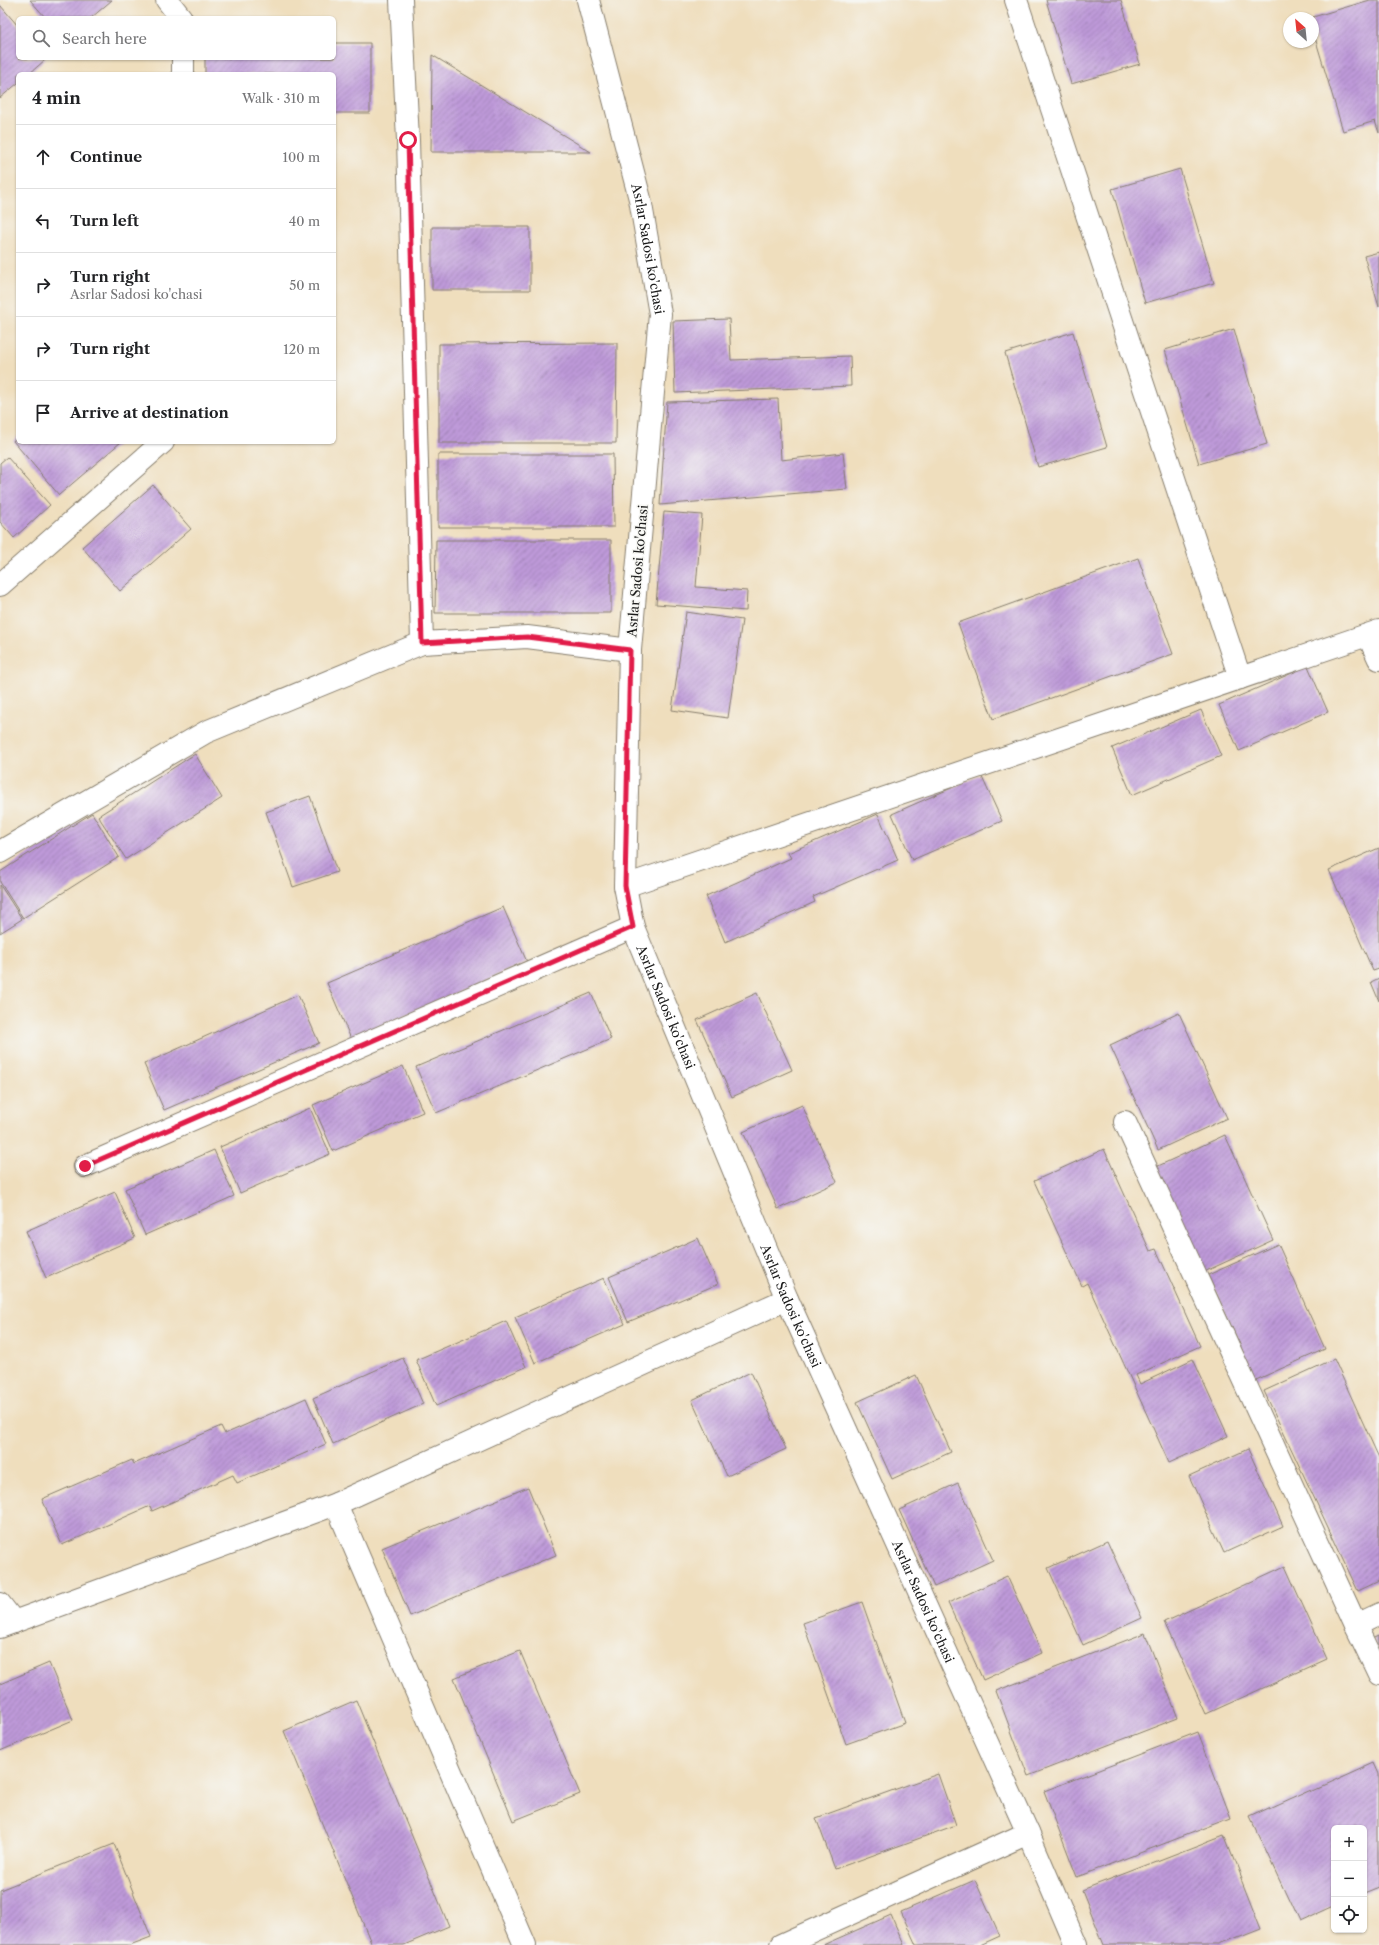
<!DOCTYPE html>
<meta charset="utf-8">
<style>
:root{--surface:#fff;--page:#f2f2f2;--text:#202124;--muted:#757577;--line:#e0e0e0}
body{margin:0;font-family:"Libre Caslon Text",serif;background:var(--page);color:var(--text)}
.controls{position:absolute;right:12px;bottom:12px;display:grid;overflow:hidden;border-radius:6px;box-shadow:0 1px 3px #0004}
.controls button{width:36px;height:36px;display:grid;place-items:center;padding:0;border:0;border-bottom:1px solid var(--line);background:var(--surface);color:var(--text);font:20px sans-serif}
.compass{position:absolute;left:1283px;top:12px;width:36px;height:36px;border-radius:50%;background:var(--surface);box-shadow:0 1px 3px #0004;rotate:333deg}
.stop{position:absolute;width:12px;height:12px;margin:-9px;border:3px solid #e11d48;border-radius:50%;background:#fff}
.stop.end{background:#e11d48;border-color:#fff;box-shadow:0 1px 4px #0008}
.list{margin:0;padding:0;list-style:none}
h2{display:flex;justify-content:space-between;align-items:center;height:52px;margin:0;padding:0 16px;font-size:17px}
h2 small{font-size:13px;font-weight:400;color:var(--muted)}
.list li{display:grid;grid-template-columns:26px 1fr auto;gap:12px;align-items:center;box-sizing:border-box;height:64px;padding:0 16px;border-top:1px solid var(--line)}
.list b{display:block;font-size:15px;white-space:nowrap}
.list p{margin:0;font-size:13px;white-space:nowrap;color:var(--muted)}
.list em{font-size:13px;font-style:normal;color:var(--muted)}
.icon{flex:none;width:22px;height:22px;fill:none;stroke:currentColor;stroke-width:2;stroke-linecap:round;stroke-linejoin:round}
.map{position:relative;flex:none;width:1379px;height:1945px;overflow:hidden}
.search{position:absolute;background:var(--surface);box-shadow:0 1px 3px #0004;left:16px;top:16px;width:320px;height:44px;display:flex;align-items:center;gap:10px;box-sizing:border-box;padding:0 14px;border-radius:6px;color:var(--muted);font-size:15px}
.panel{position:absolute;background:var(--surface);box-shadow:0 1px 3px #0004;left:16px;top:72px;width:320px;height:372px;border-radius:6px}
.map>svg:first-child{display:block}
.building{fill:url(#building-hatch)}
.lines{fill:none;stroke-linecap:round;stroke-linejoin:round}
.minor-casing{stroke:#867d6c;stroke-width:24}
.minor{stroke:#fff;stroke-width:22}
.route{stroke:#e11d48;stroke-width:5}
.labels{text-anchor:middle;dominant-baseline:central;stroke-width:3;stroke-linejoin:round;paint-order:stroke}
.street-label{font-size:13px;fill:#1c1c1c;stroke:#f6f6f2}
</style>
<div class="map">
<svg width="1379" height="1945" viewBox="0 0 1379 1945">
<defs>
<pattern id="building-hatch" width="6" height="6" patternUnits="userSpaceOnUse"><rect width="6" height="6" fill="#be9ad9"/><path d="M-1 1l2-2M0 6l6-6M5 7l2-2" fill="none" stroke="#9a7daf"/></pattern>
</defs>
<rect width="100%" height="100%" fill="#f6f6f2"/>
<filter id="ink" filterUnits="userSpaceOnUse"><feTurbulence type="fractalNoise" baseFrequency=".025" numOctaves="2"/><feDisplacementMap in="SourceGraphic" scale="8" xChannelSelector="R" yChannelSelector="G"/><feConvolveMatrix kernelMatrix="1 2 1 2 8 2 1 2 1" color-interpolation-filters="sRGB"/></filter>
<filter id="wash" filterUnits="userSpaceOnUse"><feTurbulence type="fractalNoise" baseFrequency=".012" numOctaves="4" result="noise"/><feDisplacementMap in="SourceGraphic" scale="16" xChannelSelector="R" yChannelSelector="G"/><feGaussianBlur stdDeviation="0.9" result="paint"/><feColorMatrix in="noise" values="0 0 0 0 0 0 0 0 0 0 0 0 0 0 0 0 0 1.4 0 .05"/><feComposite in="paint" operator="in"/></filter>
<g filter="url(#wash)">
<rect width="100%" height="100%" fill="#efdebd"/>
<g id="blocks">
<path class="building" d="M30,0H112L91,18H46Z
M1046,0H1121L1140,64L1071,84Z
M1370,0H1379V133L1375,121L1343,131L1313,31V17Z
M0,5L18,26V58L46,59L29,74H18V83L0,98Z
M334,43H370V113H334V74H205V58H334Z
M432,55L591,152H431Z
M1180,169L1214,283L1145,303L1112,189Z
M432,227H530V290H432Z
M1379,252V307L1364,256Z
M729,319L731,360L850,356L851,386L675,393L673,321Z
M1234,329L1267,444L1199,464L1165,350Z
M1073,332L1107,447L1038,467L1005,353Z
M617,343L616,443H439V344Z
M778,399L781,460L843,453L847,489L660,505L667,402Z
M18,436V442H121L59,495L13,441Z
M438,454H613L614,527H438Z
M7,457L50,505L14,538L0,522V463Z
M153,485L191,529L120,591L82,547Z
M664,512L702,515L696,587L747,591L746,611L656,604Z
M436,540H611V613H435Z
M1138,558L1173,654L993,719L958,623Z
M686,612L742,620L728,718L672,710Z
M1308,666L1328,712L1239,751L1219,705Z
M1201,710L1221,756L1132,795L1112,748Z
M195,754L222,798L126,859L98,816Z
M981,775L1002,821L912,860L892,814Z
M310,796L337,872L293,887L266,812Z
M92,813L119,857L23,918L0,882V872Z
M878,814L898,860L813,897L815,902L725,942L706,896L791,858L788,853Z
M1379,848V969L1373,971L1329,870Z
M0,885L22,919L0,933Z
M503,907L527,962L351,1039L327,983Z
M1379,978V1001L1371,982Z
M591,993L611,1039L436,1113L416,1067Z
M757,993L792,1070L732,1097L697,1020Z
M298,995L319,1043L164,1110L144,1064Z
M1179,1013L1227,1118L1158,1150L1110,1045Z
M403,1066L423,1112L333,1151L313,1105Z
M802,1105L837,1182L778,1209L743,1132Z
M310,1108L330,1154L240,1193L220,1147Z
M1225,1135L1273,1240L1204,1272L1156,1167Z
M1104,1149L1150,1251L1156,1249L1200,1346L1136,1375L1140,1384L1193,1359L1228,1436L1169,1463L1087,1283L1082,1286L1034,1181Z
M214,1150L234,1196L145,1235L125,1189Z
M115,1192L135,1238L46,1278L26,1231Z
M698,1238L718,1284L628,1322L609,1277Z
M1278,1244L1325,1349L1256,1380L1208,1275Z
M604,1278L625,1324L535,1363L515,1317Z
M506,1321L526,1367L436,1406L416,1360Z
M403,1358L423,1404L333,1444L313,1398Z
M1334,1359L1379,1458V1581L1358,1591L1264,1391Z
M751,1372L786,1449L727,1476L692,1400Z
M916,1375L951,1452L892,1479L857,1402Z
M306,1398L326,1444L237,1483L233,1475L152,1511L150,1506L62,1545L42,1499L132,1460L134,1464L221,1426L225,1434Z
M1248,1449L1283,1526L1224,1553L1189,1476Z
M958,1483L993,1560L934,1587L899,1510Z
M528,1487L556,1555L410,1616L382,1548Z
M1107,1541L1142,1618L1083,1645L1048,1568Z
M1285,1566L1327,1659L1206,1714L1164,1622Z
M1007,1576L1042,1653L983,1680L948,1603Z
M862,1602L905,1723L846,1744L803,1623Z
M1145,1633L1178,1718L1028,1776L996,1691Z
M1379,1635V1652L1373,1638Z
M520,1651L580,1794L513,1821L454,1678Z
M49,1663L73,1720L0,1751V1684Z
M356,1700L449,1926L404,1945H372L284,1731Z
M1198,1732L1231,1818L1077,1877L1044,1791Z
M1374,1761L1379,1772V1886L1364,1892V1828H1334V1906L1299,1922L1250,1817Z
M938,1774L956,1825L835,1869L816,1818Z
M1224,1835L1261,1929L1220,1945H1104L1082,1890Z
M114,1844L151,1937L130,1945H0V1890Z
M975,1880L1000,1936L980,1945H916L901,1912Z
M891,1915L904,1945H823Z"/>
</g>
</g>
<g filter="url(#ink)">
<use href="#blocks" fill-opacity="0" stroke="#867d6c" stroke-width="1"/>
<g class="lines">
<g class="minor-casing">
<g id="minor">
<path d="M167,0L181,18"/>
<path d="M401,0L408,140L422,643L527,637L630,650"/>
<path id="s1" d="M588,0L640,199L660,314L630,650L625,886L633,927L787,1299L1028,1833L1076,1945"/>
<path d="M1016,0L1240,678"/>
<path d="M183,58V74"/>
<path d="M0,585L163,442"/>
<path d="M1368,635L1379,659"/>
<path d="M0,852L206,732L422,643"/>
<path d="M625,886L1379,631"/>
<path d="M1125,1122L1356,1625L1379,1614"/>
<path d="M85,1166L633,927"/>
<path d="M336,1504L525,1945"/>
<path d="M0,1604L14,1622"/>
<path d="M1356,1625L1379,1673"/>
<path d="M0,1627L336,1504L787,1299"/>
<path d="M781,1945L1028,1833"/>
</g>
</g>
<use href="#minor" class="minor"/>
</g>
</g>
<g class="lines" filter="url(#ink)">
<path class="route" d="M85,1166L633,927L625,886L630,650L527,637L422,643L408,140"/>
</g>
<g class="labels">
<g class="street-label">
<text stroke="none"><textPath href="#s1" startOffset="256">Asrlar Sadosi ko'chasi</textPath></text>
<text transform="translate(637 571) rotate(-85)">Asrlar Sadosi ko'chasi</text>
<text stroke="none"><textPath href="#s1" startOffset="1024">Asrlar Sadosi ko'chasi</textPath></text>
<text stroke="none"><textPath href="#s1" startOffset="1348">Asrlar Sadosi ko'chasi</textPath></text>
<text stroke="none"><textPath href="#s1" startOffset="1672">Asrlar Sadosi ko'chasi</textPath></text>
</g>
</g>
</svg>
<div class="controls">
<button>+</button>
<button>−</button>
<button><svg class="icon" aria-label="locate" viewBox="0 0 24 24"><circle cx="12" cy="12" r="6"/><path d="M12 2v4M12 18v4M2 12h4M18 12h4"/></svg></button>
</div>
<svg class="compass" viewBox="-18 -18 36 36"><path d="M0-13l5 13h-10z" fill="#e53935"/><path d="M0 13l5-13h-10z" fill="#757577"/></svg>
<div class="stop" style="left:408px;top:140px"></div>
<div class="stop end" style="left:85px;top:1166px"></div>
<div class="search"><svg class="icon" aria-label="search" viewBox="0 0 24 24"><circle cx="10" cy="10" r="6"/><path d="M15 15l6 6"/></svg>Search here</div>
<section class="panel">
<h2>4 min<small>Walk · 310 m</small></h2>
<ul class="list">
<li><svg class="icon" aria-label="ahead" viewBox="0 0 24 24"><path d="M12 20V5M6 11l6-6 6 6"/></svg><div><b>Continue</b></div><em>100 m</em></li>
<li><svg class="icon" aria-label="left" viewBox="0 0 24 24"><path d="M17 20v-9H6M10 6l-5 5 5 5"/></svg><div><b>Turn left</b></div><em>40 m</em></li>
<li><svg class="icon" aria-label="right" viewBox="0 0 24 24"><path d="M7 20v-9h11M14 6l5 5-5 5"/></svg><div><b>Turn right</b><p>Asrlar Sadosi ko'chasi</p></div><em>50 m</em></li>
<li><svg class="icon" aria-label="right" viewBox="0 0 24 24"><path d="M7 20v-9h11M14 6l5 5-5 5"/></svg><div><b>Turn right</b></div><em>120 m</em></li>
<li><svg class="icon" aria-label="arrive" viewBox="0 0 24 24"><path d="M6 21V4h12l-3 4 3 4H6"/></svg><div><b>Arrive at destination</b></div></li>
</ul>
</section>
</div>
